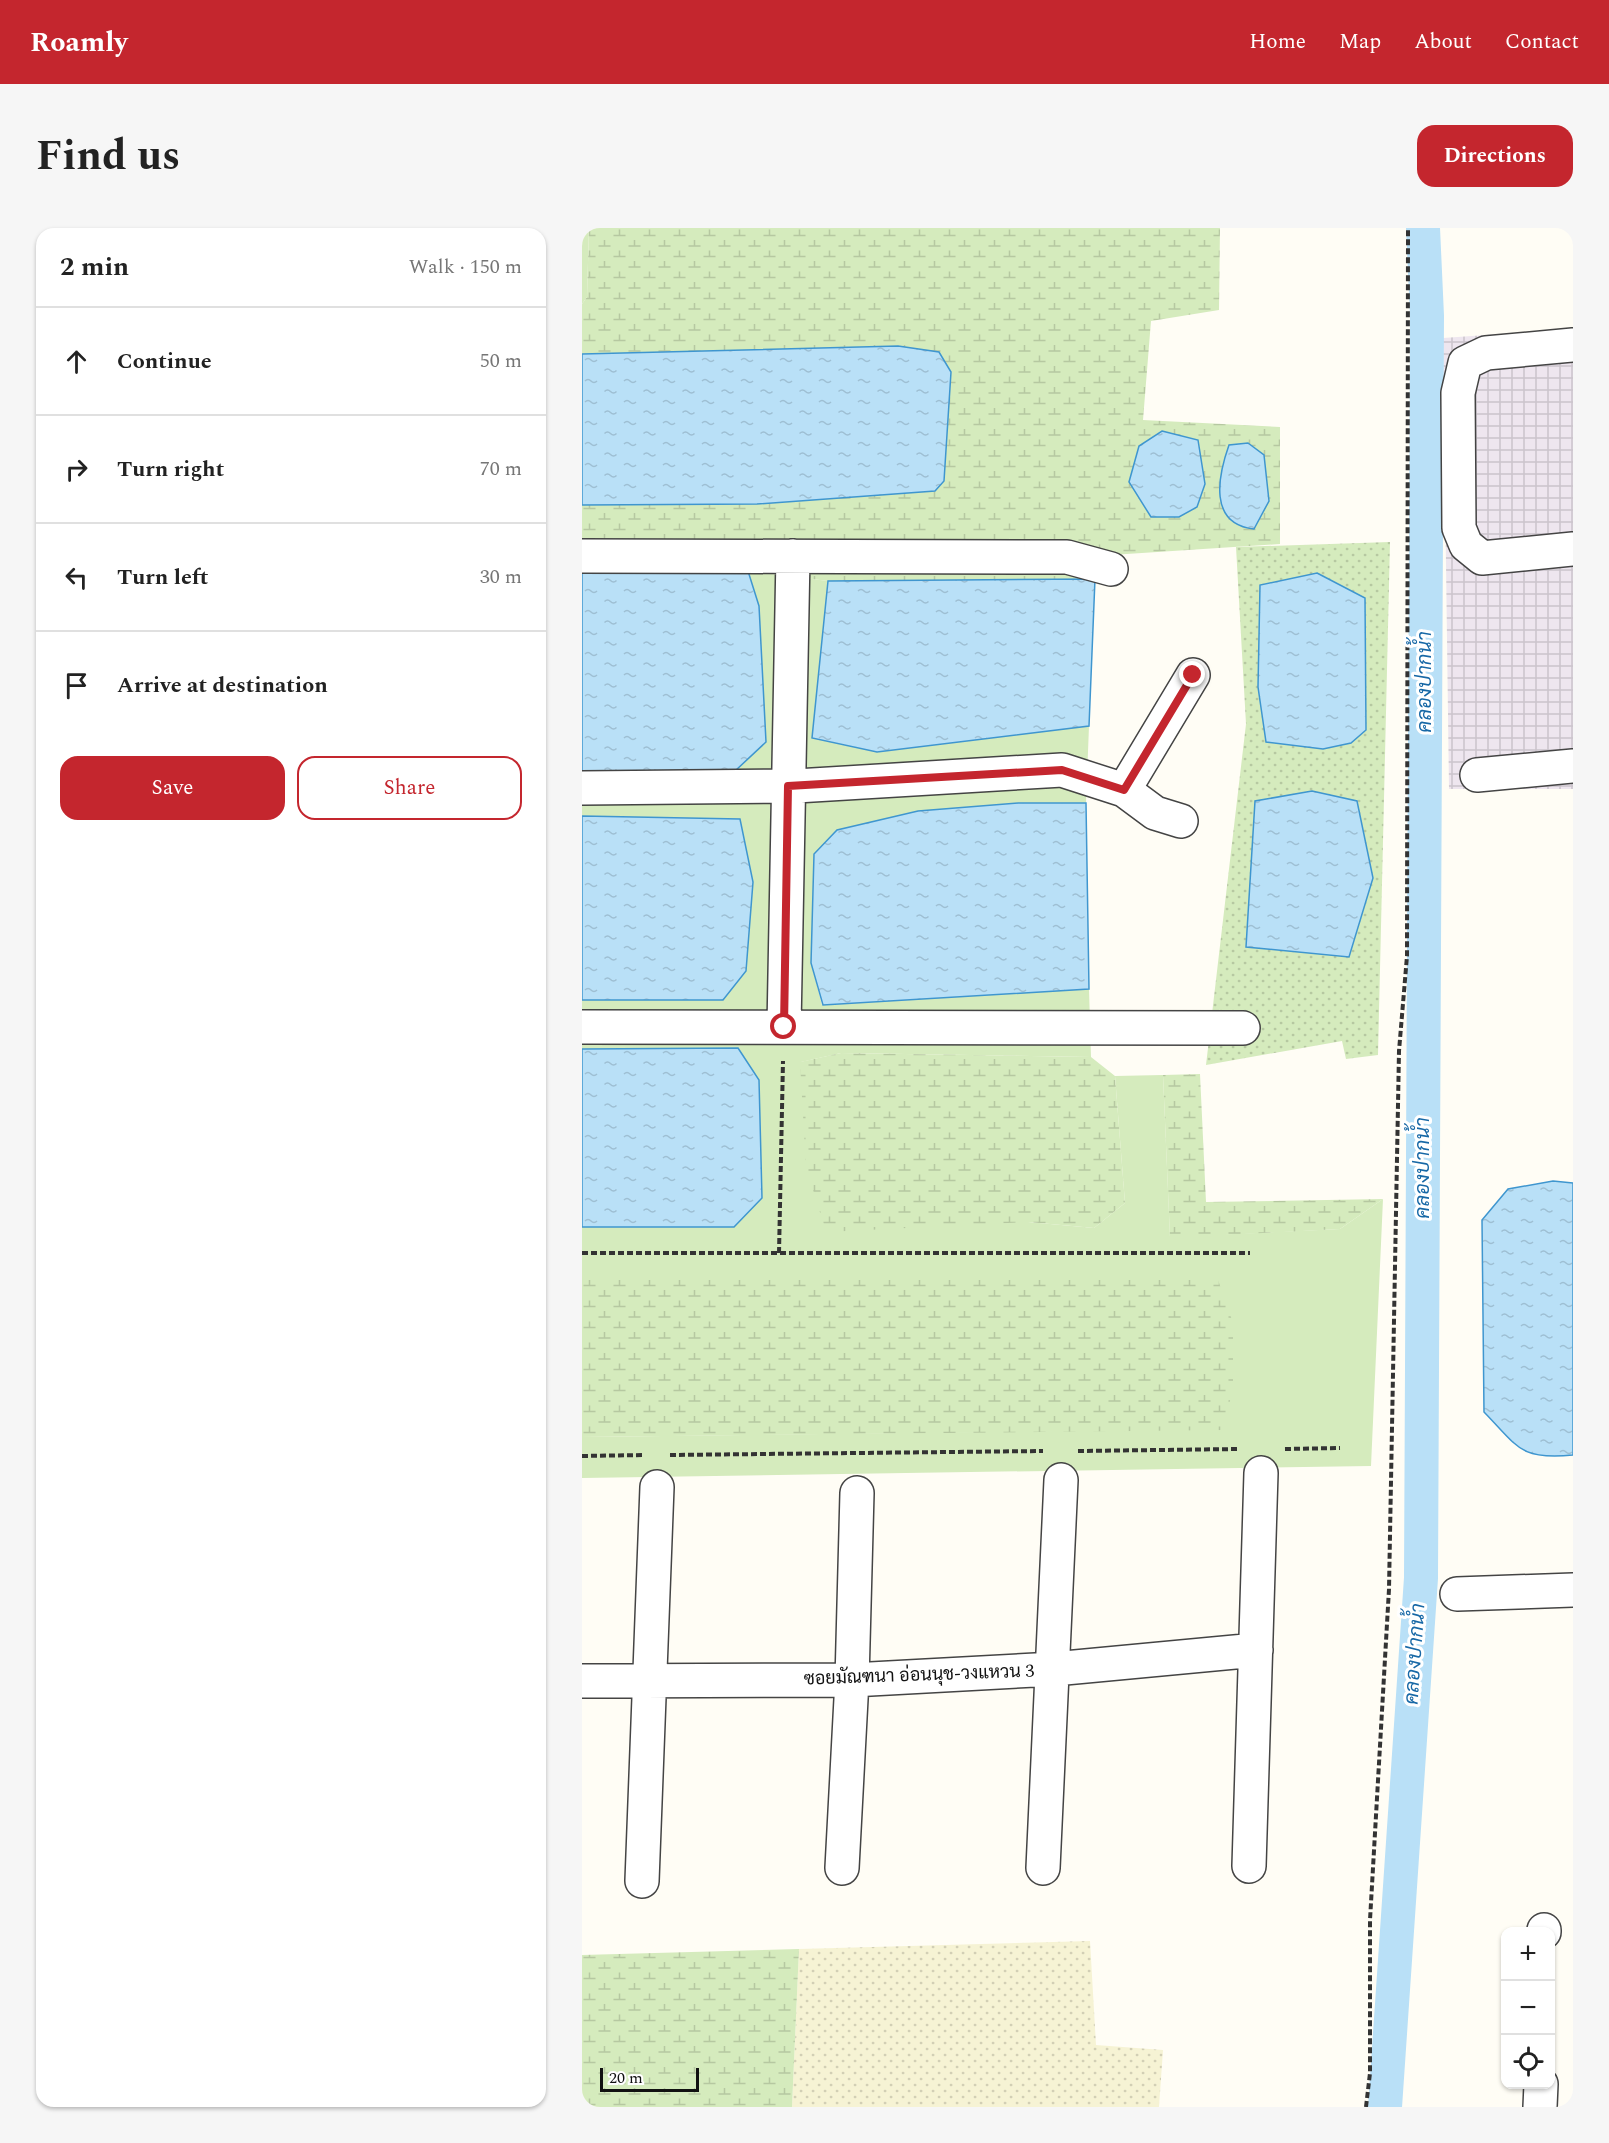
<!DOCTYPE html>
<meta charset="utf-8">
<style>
:root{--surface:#fff;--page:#f6f6f6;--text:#222;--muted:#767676;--line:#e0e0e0;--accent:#c4262e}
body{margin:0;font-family:Spectral,Sarabun,serif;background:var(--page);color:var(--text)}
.controls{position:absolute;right:18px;bottom:18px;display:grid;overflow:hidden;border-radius:12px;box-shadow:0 2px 4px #0004}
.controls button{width:54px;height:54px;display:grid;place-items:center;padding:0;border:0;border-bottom:2px solid var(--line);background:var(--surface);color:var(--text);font:30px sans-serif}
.scale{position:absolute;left:18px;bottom:15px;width:99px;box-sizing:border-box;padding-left:6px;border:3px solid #111;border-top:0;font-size:16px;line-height:21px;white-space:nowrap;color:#111;-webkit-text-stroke:4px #fff;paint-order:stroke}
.stop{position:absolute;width:18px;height:18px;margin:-14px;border:4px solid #c4262e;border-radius:50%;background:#fff}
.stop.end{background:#c4262e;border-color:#fff;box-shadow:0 2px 6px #0008}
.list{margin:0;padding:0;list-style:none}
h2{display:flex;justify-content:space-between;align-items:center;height:78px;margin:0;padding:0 24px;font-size:26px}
h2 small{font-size:20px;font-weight:400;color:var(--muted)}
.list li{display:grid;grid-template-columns:39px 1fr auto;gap:18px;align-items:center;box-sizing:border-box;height:108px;padding:0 24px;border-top:2px solid var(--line)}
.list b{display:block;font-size:22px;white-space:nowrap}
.list em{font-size:20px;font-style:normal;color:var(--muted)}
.actions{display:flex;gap:12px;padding:18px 24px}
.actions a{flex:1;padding:14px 0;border:2px solid var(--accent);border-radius:18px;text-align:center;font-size:21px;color:var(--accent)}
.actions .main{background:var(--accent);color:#fff}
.icon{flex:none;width:33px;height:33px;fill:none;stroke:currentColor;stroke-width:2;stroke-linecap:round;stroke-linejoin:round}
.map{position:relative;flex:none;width:991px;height:1879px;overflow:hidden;border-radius:18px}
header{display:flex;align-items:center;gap:36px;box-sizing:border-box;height:84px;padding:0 30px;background:var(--accent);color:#fff}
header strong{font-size:28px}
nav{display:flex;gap:33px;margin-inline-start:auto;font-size:21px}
.intro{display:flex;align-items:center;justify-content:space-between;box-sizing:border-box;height:144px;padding:0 36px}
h1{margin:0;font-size:42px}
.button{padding:15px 27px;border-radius:18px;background:var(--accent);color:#fff;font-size:21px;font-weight:700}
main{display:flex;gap:36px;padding:0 36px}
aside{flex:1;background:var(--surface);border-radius:18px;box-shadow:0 2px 4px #0004}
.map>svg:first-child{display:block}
.industrial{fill:url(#industrial-grid)}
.farmland{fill:url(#farmland-dots)}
.grass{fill:#d5ebbd}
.wetland{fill:url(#wetland-marsh)}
.garden{fill:url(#garden-dots)}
.water{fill:url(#water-ripples);stroke:#3f96cf;stroke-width:1.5}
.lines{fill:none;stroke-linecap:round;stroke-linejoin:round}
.canal{stroke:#b9e0f7;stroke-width:34}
.minor-casing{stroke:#444;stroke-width:36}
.path{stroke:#333;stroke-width:4;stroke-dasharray:6 3;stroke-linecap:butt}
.minor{stroke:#fff;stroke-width:33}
.route{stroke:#c4262e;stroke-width:8}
.labels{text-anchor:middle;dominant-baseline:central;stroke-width:6;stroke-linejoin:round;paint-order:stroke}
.street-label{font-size:18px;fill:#111;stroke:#fff}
.water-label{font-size:20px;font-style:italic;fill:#1768a6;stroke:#fff}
</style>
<header>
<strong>Roamly</strong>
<nav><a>Home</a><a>Map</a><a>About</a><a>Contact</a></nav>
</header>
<div class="intro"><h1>Find us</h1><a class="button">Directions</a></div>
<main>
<aside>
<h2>2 min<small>Walk · 150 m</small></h2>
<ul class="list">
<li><svg class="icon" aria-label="ahead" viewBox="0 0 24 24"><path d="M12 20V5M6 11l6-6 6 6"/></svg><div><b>Continue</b></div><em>50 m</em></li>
<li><svg class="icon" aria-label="right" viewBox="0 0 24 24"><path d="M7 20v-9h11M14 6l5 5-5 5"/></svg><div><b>Turn right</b></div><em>70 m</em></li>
<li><svg class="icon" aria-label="left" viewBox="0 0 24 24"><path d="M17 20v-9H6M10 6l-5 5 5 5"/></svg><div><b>Turn left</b></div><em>30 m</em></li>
<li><svg class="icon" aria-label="arrive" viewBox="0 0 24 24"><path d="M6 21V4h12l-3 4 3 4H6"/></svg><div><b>Arrive at destination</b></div></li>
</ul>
<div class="actions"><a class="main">Save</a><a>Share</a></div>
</aside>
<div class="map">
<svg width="991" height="1879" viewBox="0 0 991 1879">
<defs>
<pattern id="industrial-grid" width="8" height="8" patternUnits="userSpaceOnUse" patternTransform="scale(1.5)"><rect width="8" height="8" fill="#eee6ef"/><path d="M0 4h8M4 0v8" fill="none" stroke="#cbc4cc"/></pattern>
<pattern id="farmland-dots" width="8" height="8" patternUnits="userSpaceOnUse" patternTransform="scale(1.5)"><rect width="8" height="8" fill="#f6f3d4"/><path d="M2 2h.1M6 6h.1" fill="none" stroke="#d2cfb5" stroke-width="1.8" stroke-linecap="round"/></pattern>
<pattern id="wetland-marsh" width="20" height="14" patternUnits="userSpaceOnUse" patternTransform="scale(1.5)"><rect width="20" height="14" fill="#d5ebbd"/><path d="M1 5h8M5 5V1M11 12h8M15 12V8" fill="none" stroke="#b6c8a1"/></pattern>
<pattern id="garden-dots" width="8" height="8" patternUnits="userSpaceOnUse" patternTransform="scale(1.5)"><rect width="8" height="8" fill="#d5ebbd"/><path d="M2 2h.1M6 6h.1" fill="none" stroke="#b6c8a1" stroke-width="1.8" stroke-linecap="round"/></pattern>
<pattern id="water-ripples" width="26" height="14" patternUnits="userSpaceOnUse" patternTransform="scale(1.5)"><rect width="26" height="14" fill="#b9e0f7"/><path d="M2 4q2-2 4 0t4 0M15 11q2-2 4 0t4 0" fill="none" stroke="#9ebfd3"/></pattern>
</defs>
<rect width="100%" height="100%" fill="#fffdf5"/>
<path class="industrial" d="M991,101V561H867L861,110Z"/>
<path class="farmland" d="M508,1713L514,1817L581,1822L577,1879H210L217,1721Z"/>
<path class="grass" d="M0,0H7L5,69L0,76Z
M166,343L246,353L231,510L295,524L507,498L504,575H436L255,602L232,626L229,735L240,777L507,761L509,829L259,825L219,834L446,994L512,1000L543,975L533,848L581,847L588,1009L758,1001L801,971L789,1238L0,1250V1209L642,1201L635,1052H0V999H152L180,970L177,852L156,820L0,821V772H141L158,591L0,588V544L177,378Z"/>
<path class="wetland" d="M7,0H638L637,82L569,93L561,192L698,199V316L514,328L513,351L246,353L166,343L0,345V277L175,276L353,263L316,118L0,126V76L5,69Z
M259,825L509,829L533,848L543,975L512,1000L446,994L244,1004L224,939L218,834Z
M618,846L624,974L801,971L758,1001L588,1010L581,847Z
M0,1052H636L651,1095V1158L642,1202L0,1209Z
M217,1721L210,1879H0V1727Z"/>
<path class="garden" d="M808,314L796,827L764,831L760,813L624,837L664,496L654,319Z"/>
<path class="water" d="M316,118L357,124L369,144L362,253L353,263L175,276L0,277V126Z
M580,203L616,212L623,256L615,279L597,289H569L547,254L557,218Z
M666,215L682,227L687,273L672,301C626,296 636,248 647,217Z
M166,343L177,378L184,514L153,543L0,544V345Z
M735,345L783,370L784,502L769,515L741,521L684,514L676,459L678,357Z
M513,351L507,498L295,524L230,510L246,353Z
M730,563L775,573L791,650L767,729L664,719L673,573Z
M436,575H504L507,761L241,777L229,735L232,626L255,602L336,583Z
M0,588L158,591L171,654L164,743L141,772H0Z
M156,820L177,852L180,970L152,999H0V821Z
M971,953L991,955V1227C938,1232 937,1220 902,1184L900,992L926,961Z"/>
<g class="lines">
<path class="canal" d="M803,1879L839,1350L845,88L841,0"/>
<g class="minor-casing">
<path id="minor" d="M991,117L904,125L883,135L876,165L877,300L884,317L900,330L991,321
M0,328L485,329L529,341
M895,547L991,538
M0,560L214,558L480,542L542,562L573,585L599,593
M542,562L611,447
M0,799L661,800
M202,799L211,328
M875,1366L991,1362
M0,1453L270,1452L472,1441L674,1422
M667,1638L679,1245
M260,1640L270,1452L275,1265
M461,1640L479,1252
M60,1653L75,1259
M962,1704V1702
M958,1879L959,1856"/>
</g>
<path class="path" d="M0,1025H668
M197,1025L201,833
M703,1221L758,1220
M496,1223L656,1221
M88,1227L461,1223
M0,1228L62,1227
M784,1879L788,1845V1692L807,1361L817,823L825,728L826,0"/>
<use href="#minor" class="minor"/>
</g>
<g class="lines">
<path class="route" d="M202,799L206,558L480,542L542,562L611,447"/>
</g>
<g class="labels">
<g class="street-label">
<text transform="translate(337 1447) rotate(-2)">ซอยมัณฑนา อ่อนนุช-วงแหวน 3</text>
</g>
<g class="water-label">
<text transform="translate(843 454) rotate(-90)">คลองปากน้ำ</text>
<text transform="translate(841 940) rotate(-90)">คลองปากน้ำ</text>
<text transform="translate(833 1426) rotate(-86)">คลองปากน้ำ</text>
</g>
</g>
</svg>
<div class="controls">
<button>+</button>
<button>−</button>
<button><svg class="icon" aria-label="locate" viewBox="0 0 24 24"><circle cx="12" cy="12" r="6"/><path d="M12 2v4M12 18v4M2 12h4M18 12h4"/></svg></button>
</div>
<div class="scale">20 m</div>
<div class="stop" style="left:202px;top:799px"></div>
<div class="stop end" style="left:611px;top:447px"></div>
</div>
</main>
